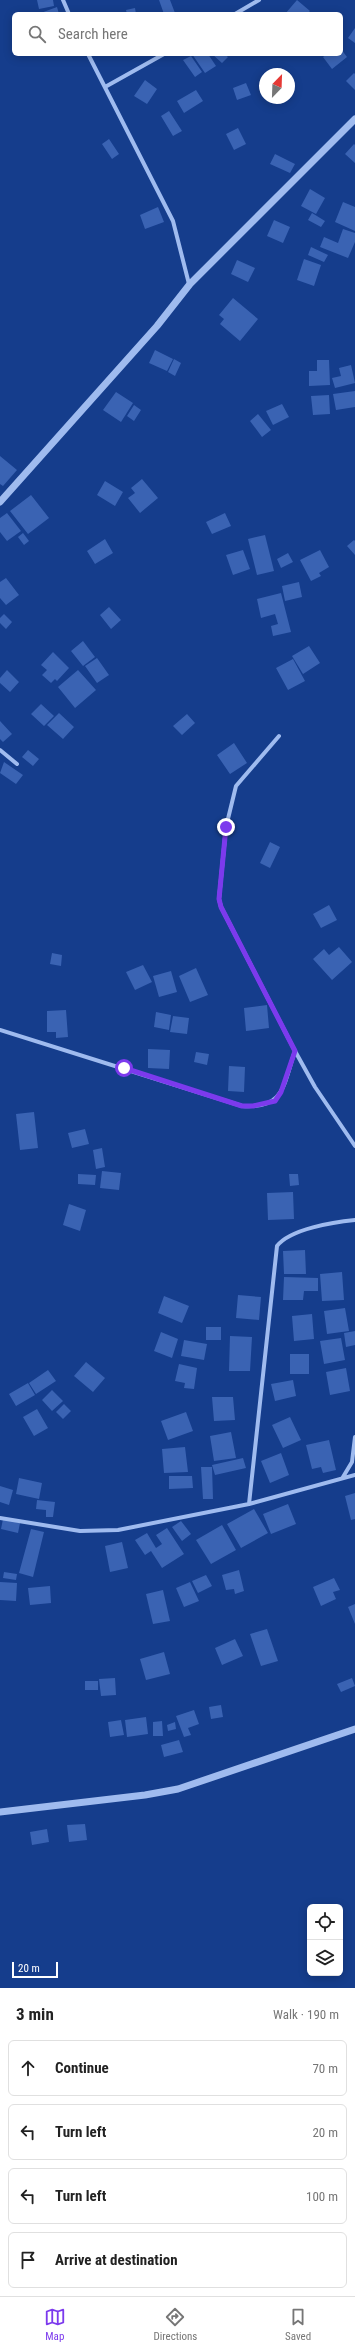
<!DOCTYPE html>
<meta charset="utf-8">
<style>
:root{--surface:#fff;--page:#f2f2f2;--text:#222;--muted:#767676;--line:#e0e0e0;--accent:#7c3aed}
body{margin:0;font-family:"Roboto Condensed",sans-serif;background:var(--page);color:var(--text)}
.controls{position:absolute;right:12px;bottom:12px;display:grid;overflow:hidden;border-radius:6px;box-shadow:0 2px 10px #0003}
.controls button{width:36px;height:36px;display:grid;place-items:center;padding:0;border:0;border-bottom:1px solid var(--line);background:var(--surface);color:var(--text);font:20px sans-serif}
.compass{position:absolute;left:259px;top:68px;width:36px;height:36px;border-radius:50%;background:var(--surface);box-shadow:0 2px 10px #0003;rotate:23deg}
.scale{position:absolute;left:12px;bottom:10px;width:46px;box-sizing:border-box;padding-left:4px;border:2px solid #fff;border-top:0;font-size:11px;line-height:14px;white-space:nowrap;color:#fff;-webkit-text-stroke:3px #153d8c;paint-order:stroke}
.stop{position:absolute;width:12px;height:12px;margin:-9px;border:3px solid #7c3aed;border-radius:50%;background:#fff}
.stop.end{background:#7c3aed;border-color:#fff;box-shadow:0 1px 4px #0008}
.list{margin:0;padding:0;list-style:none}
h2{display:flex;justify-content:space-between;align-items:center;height:52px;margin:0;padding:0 16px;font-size:17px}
h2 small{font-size:13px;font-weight:400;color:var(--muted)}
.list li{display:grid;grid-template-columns:26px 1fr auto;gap:12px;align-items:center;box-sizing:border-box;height:56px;margin:0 8px 8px;padding:0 8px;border:1px solid var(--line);border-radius:6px}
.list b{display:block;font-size:15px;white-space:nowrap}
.list em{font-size:13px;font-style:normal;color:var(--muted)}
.icon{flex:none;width:22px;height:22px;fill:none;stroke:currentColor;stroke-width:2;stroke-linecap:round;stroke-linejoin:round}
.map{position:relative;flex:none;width:355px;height:1988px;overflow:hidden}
.search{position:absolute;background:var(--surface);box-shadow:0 2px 10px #0003;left:12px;right:12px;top:12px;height:44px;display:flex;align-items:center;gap:10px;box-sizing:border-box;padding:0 14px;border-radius:6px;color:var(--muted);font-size:15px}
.sheet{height:308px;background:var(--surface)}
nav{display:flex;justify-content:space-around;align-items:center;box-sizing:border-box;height:56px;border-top:1px solid var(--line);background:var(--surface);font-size:11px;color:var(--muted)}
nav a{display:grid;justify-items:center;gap:2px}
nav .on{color:var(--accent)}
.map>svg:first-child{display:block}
.building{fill:#3a63b3}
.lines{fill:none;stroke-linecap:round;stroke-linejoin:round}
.minor{stroke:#9fbbef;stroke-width:4}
.tertiary{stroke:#9fbbef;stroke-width:7}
.route{stroke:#7c3aed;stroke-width:5}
</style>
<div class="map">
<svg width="355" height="1988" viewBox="0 0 355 1988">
<rect width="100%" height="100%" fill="#153d8c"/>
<path class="building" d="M37,0H53L54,6L39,9Z
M159,0H170L175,13L164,14Z
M297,0L310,11L307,14H285Z
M57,7L59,14H38Z
M135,8L136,14H127L126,10Z
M355,28V43L348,38Z
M341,49L347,57L332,69L323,57L327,54H341Z
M192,54H208L216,66L205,73Z
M212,54H224L228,57L222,63Z
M191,56L202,72L195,77L183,60Z
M354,73L355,74V90L346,81Z
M145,80L157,89L147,104L134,96Z
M246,83L251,95L237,100L233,88Z
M196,90L203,101L184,113L177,101Z
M169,111L182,131L173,136L161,116Z
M238,128L246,144L234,150L226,134Z
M109,139L119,154L112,159L102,144Z
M354,144L355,145V163L345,154Z
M275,154L295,164L290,173L270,164Z
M310,189L325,198L316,214L301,206Z
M343,202L355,207V231L335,222Z
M158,207L164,222L145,229L140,215Z
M312,213L325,221L321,227L308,220Z
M274,220L290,227L283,243L267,236Z
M343,229L355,233V242L348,258L320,247L324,237L338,243Z
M311,247L328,255L324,262L308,255Z
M304,259L321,265L314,286L297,280Z
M237,260L255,268L248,282L231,274Z
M233,298L258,319L240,341L220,324L224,319L219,315Z
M155,350L173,359L167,371L149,363Z
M174,359L181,363L175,376L168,372Z
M317,360H329L330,385L309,386V371H317Z
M351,365L355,383L335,388L332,378L341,376L339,368Z
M355,391V407L336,410L333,394Z
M116,392L133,403L121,422L103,410Z
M329,395L330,414L313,415L311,396Z
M282,404L289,417L273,425L266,411Z
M134,405L141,410L134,421L127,416Z
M258,414L271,430L262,437L250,421Z
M0,456L17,470L3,486L0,484Z
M142,479L158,498L140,513L128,498L135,493L131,488Z
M105,481L123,492L115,506L97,495Z
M31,495L49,518L28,534L10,511Z
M7,513L21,531L7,541L0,532V518Z
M225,513L231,526L212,534L206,522Z
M23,533L29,541L24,545L18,537Z
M265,535L274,571L257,575L248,539Z
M105,539L113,553L95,564L87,551Z
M354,540L355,541V555L347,546Z
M243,550L250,569L233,575L226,555Z
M320,550L329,567L319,573L321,576L311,581L300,560Z
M288,553L293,562L281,568L277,559Z
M6,578L19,595L6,605L0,598V582Z
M299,582L302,597L285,601L282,586Z
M281,593L291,632L273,636L271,626L278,624L275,614L261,618L257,599Z
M109,607L121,620L111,629L100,615Z
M4,614L12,622L6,629L0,623V618Z
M83,641L95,657L83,666L71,651Z
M309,646L320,663L303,674L292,656Z
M53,652L69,668L57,681L55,679L51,683L42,675L47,670L41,665Z
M97,658L109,675L97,683L85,666Z
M293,659L305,681L288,690L276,668Z
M7,670L19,682L10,692L0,683V678Z
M78,670L96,690L75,708L58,687Z
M41,704L54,716L44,726L31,714Z
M59,713L74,727L63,739L47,725Z
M187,714L195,723L182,735L173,726Z
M0,721L12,734L3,742L0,739Z
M234,743L247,763L230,774L217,755Z
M28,750L39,759L33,766L22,757Z
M4,762L23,775L16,784L0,773Z
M270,842L280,847L270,868L260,863Z
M329,905L337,920L321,928L313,914Z
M339,947L352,962L332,980L313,959L324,949L329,955Z
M52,953L62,955L61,966L50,964Z
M143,965L152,982L135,990L126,972Z
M196,968L208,995L190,1002L179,976Z
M171,971L177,992L159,997L153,976Z
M267,1005L269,1028L246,1031L244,1008Z
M66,1010L68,1037L56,1038V1032H47V1011Z
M156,1012L171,1015L169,1030L154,1027Z
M173,1016L189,1018L187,1034L170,1032Z
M148,1049L170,1050L169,1069L148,1068Z
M196,1052L209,1054L207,1065L194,1062Z
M229,1066L245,1067L244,1092L228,1091Z
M34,1112L38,1148L20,1150L16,1114Z
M85,1129L89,1144L72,1148L68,1133Z
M102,1148L105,1167L96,1169L93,1150Z
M102,1171L121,1173L119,1190L100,1188Z
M78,1174L96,1175L95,1185L78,1184Z
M289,1174H298L299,1185L290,1186Z
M293,1192L294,1219L268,1220L267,1193Z
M69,1204L86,1210L80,1231L63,1225Z
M305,1250L306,1274H284L283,1251Z
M342,1272L344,1300L322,1301L320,1274Z
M284,1277L318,1278V1291H304L303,1300H283Z
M238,1295L261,1297L259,1320L236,1318Z
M164,1296L189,1306L182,1323L158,1313Z
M345,1308L349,1331L327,1334L324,1311Z
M312,1314L314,1339L294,1341L292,1316Z
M206,1327H221V1340H206Z
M355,1331V1345L346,1347L344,1333Z
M161,1332L178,1339L172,1358L154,1351Z
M230,1336L252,1337L250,1371H229Z
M341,1338L345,1360L324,1364L320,1341Z
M184,1340L207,1344L204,1360L181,1356Z
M290,1354H309V1374H290Z
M86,1362L105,1378L93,1392L74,1376Z
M179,1364L197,1368L194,1389L184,1388L185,1383L175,1381Z
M346,1368L350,1391L330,1395L326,1372Z
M48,1370L56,1381L36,1394L29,1383Z
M293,1380L296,1396L275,1401L271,1384Z
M28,1383L35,1395L16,1406L9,1394Z
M52,1390L63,1401L52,1411L42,1400Z
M212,1397H233L235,1420L214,1421Z
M64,1404L71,1411L63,1419L56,1412Z
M37,1409L48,1428L34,1436L23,1417Z
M186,1412L193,1431L168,1440L161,1421Z
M290,1417L301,1440L283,1448L272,1425Z
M231,1432L236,1458L214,1461L210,1436Z
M329,1440L336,1470L323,1473L321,1467L312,1469L306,1445Z
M185,1447L188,1472L164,1473L162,1449Z
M281,1453L289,1475L270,1483L261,1461Z
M243,1458L246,1468L215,1475L212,1465Z
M201,1467H212L213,1499H203Z
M169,1476H192L193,1488L169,1489Z
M19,1478L42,1483L39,1499L16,1494Z
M0,1486L13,1490L9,1505L0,1502Z
M355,1493V1519L351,1520L345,1496Z
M37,1500L55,1502L53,1517H46V1510L36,1509Z
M288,1504L296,1524L271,1534L263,1514Z
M254,1509L268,1533L241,1548L227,1524Z
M3,1519L20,1523L18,1533L1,1529Z
M181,1521L191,1534L182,1541L172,1527Z
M222,1525L236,1550L211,1564L196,1540Z
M167,1528L184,1554L162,1568L151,1551L145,1555L135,1540L147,1533L156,1548L162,1544L156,1535Z
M31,1529L44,1532L33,1577L19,1573Z
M122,1542L128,1568L110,1572L105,1546Z
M239,1570L244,1591L235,1594L234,1589L226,1590L222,1575Z
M4,1572L17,1574L16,1580L3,1578Z
M206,1575L212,1586L198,1593L192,1581Z
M334,1578L340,1590L333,1592L336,1599L321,1606L313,1587Z
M0,1582L17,1583L16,1601L0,1600Z
M190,1582L199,1601L184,1607L176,1588Z
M50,1586L51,1603L30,1605L28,1588Z
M163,1590L170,1621L153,1624L146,1594Z
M355,1604V1624L348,1607Z
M267,1629L278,1661L261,1666L250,1634Z
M235,1639L243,1656L222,1665L215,1648Z
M164,1652L170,1674L146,1680L140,1659Z
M115,1678L116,1695L101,1696L99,1679Z
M352,1678L355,1686L341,1692L337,1684Z
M85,1681H98V1690H85Z
M221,1705L223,1717L211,1719L209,1707Z
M194,1710L199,1724L188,1728L191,1735L184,1737L176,1716Z
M146,1717L148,1734L127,1737L125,1720Z
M121,1720L124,1735L110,1737L108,1722Z
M162,1721L163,1736H153V1722Z
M175,1722L176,1729L168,1731L167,1725Z
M179,1740L183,1752L164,1757L161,1745Z
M85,1824L87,1840L69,1842L67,1825Z
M47,1829L49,1842L32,1845L30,1832Z"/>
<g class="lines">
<path class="minor" d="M63,0L69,14
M235,14L259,0
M88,54L173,221L189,284
M105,87L164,54
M279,736L236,786L226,827L219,899L221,907L295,1051L315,1087L355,1146
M0,750L17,764
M0,1030L242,1106C285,1109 283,1085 295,1051
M343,1477L352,1462L355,1437
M249,1504L277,1246C290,1229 334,1222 355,1220
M0,1518L80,1531L118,1530L249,1504L355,1475"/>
<path class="tertiary" d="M0,502L157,326L190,284L355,119
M0,1812L145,1795L178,1789L355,1729"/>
</g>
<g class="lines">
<path class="route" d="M124,1068L242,1106H253L275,1101L281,1092L295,1051L221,907L219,899L226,827"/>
</g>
</svg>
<div class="controls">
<button><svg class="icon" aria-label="locate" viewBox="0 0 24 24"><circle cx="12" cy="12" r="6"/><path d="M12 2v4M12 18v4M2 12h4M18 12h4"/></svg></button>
<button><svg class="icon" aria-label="layers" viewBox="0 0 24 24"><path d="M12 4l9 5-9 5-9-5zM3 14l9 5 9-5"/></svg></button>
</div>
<svg class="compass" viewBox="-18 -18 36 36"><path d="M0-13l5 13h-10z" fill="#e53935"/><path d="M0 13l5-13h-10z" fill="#767676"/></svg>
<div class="scale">20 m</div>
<div class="stop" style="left:124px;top:1068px"></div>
<div class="stop end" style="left:226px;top:827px"></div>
<div class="search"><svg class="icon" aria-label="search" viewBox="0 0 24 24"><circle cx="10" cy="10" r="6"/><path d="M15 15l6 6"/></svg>Search here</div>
</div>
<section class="sheet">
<h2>3 min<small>Walk · 190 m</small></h2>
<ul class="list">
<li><svg class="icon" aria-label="ahead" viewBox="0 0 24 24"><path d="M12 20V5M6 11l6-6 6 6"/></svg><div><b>Continue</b></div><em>70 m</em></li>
<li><svg class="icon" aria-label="left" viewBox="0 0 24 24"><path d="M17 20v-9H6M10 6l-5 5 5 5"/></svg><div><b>Turn left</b></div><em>20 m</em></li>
<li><svg class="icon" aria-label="left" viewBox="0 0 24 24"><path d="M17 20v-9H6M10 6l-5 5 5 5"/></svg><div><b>Turn left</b></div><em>100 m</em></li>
<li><svg class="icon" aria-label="arrive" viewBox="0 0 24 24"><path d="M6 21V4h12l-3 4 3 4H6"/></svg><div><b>Arrive at destination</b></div></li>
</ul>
</section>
<nav>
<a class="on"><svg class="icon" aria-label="map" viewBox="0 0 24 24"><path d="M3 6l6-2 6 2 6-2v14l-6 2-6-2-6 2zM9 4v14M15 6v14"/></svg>Map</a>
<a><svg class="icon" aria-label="directions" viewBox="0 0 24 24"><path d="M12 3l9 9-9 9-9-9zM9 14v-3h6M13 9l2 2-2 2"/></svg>Directions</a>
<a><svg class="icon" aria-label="saved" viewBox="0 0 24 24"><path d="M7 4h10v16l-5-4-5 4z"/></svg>Saved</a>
</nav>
